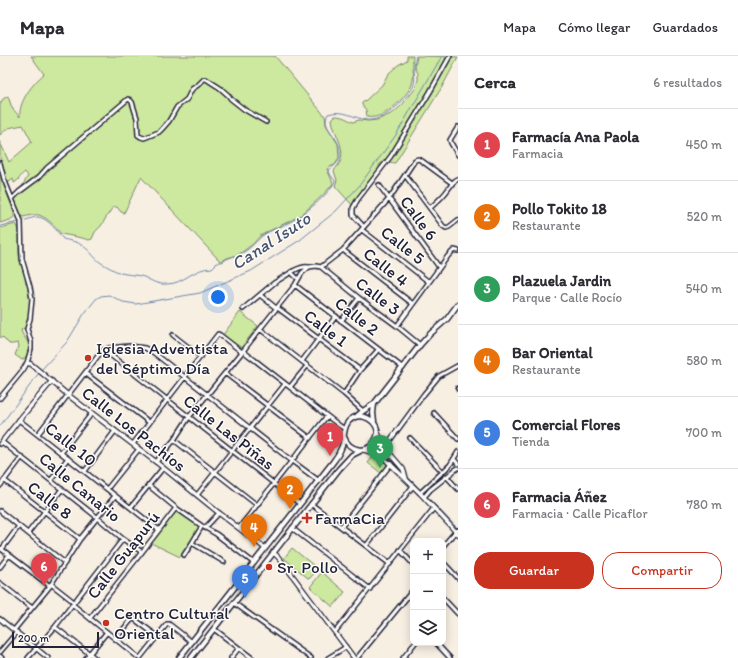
<!DOCTYPE html>
<html lang="es">
<meta charset="utf-8">
<style>
:root{--surface:#fff;--page:#f7f7f7;--text:#2b2b33;--muted:#7c7c81;--line:#e1e1e2;--accent:#c8321e}
body{margin:0;font-family:Itim,sans-serif;background:var(--page);color:var(--text)}
.controls{position:absolute;right:12px;bottom:12px;display:grid;overflow:hidden;border-radius:8px;box-shadow:0 2px 10px #0003}
.controls button{width:36px;height:36px;display:grid;place-items:center;padding:0;border:0;border-bottom:1px solid var(--line);background:var(--surface);color:var(--text);font:20px sans-serif}
.scale{position:absolute;left:12px;bottom:10px;width:87px;box-sizing:border-box;padding-left:4px;border:2px solid #22223b;border-top:0;font-size:11px;line-height:14px;white-space:nowrap;color:#22223b;-webkit-text-stroke:3px #fdfcf7;paint-order:stroke}
.you{position:absolute;left:218px;top:241px;width:14px;height:14px;margin:-10px;border:3px solid #fff;border-radius:50%;background:#1a73e8;box-shadow:0 0 0 6px #1a73e833}
.badge{display:grid;place-items:center;width:26px;height:26px;border-radius:50%;background:var(--accent);color:#fff;font-size:13px;font-weight:700}
.pin{position:absolute;translate:-50% -33px;filter:drop-shadow(0 1px 2px #0008)}
.pin::after{content:'';position:absolute;top:21px;width:14px;height:12px;background:inherit;clip-path:polygon(0 0,100% 0,50% 100%)}
.list{margin:0;padding:0;list-style:none}
h2{display:flex;justify-content:space-between;align-items:center;height:52px;margin:0;padding:0 16px;font-size:17px}
h2 small{font-size:13px;font-weight:400;color:var(--muted)}
.list li{display:grid;grid-template-columns:26px 1fr auto;gap:12px;align-items:center;box-sizing:border-box;height:72px;padding:0 16px;border-top:1px solid var(--line)}
.list b{display:block;font-size:15px;white-space:nowrap}
.list p{margin:0;font-size:13px;white-space:nowrap;color:var(--muted)}
.list em{font-size:13px;font-style:normal;color:var(--muted)}
.actions{display:flex;gap:8px;padding:12px 16px}
.actions a{flex:1;padding:9px 0;border:1px solid var(--accent);border-radius:16px;text-align:center;font-size:14px;color:var(--accent)}
.actions .main{background:var(--accent);color:#fff}
.icon{flex:none;width:22px;height:22px;fill:none;stroke:currentColor;stroke-width:2;stroke-linecap:round;stroke-linejoin:round}
.map{position:relative;flex:none;width:458px;height:602px;overflow:hidden}
header{display:flex;align-items:center;gap:24px;box-sizing:border-box;height:56px;padding:0 20px;background:var(--surface);border-bottom:1px solid var(--line)}
header strong{font-size:19px}
nav{display:flex;gap:22px;margin-inline-start:auto;font-size:14px}
main{display:flex}
aside{flex:1;background:var(--surface)}
.map>svg:first-child{display:block}
.green{fill:#cde89f;stroke:#78856d}
.lines{fill:none;stroke-linecap:round;stroke-linejoin:round}
.stream{stroke:#6b87ac;stroke-width:1}
.minor-casing{stroke:#22223b;stroke-width:6}
.tertiary-casing{stroke:#22223b;stroke-width:6}
.secondary-casing{stroke:#22223b;stroke-width:7}
.minor{stroke:#fdfcf7;stroke-width:3}
.tertiary{stroke:#fdfcf7;stroke-width:3.5}
.secondary{stroke:#fdfcf7;stroke-width:4}
.poi-dot{fill:#c8321e;stroke:#fdfcf7;stroke-width:1.5}
.labels{text-anchor:middle;dominant-baseline:central;stroke-width:3;stroke-linejoin:round;paint-order:stroke}
.street-label{font-size:17px;fill:#22223b;stroke:#fdfcf7}
.poi-label{font-size:17px;fill:#22223b;stroke:#fdfcf7;text-anchor:start}
.water-label{font-size:18px;font-style:italic;fill:#475473;stroke:#fdfcf7}
</style>
<header>
<strong>Mapa</strong>
<nav><a>Mapa</a><a>Cómo llegar</a><a>Guardados</a></nav>
</header>
<main>
<div class="map">
<svg width="458" height="602" viewBox="0 0 458 602">
<rect width="100%" height="100%" fill="#f8efe3"/>
<filter id="ink" filterUnits="userSpaceOnUse"><feTurbulence type="fractalNoise" baseFrequency=".025" numOctaves="2"/><feDisplacementMap in="SourceGraphic" scale="8" xChannelSelector="R" yChannelSelector="G"/><feConvolveMatrix kernelMatrix="1 2 1 2 8 2 1 2 1" color-interpolation-filters="sRGB"/></filter>
<g filter="url(#ink)">
<path class="green" d="M31,0H275L325,60L326,69L338,88L339,102L335,109L329,111L327,113L333,127L332,129L323,139L301,159L290,165L269,175L260,180L253,188L238,199L227,202L222,205H220L141,121L124,157L121,156L117,151H113L107,160L101,170L95,176L92,183L89,184C80,181 71,180 61,178C56,171 48,162 39,159C35,158 28,160 23,161L19,155L14,144L28,120L25,116C20,119 20,124 14,127L13,123L9,126L7,125L5,121L2,123L14,156V161L10,164L0,167V86L9,106L32,86L23,69L8,72L0,79V48L3,43L8,40L12,52L20,61C18,46 33,27 44,18Z
M407,0H413C412,9 415,19 412,28C411,32 408,35 406,38C398,48 382,64 367,61L366,54L362,49V47L365,45L382,29L388,18L398,9L407,4Z
M417,0L458,1L442,31L395,107C388,106 385,104 379,109L380,116L378,120L353,150L335,130L337,124L334,115C336,111 339,109 341,104C345,88 333,77 332,63L335,60C342,60 347,63 353,66L359,64L368,65L377,64L393,57L402,49L415,33L418,24V17L416,14L415,11Z
M16,168C22,175 18,189 19,198C20,205 22,210 24,216C27,226 29,236 30,247C30,255 28,263 26,271L21,274C23,283 32,286 28,296C26,300 26,302 22,304L15,299L17,294L19,291L18,287L13,288H9L4,282L0,281V172Z
M240,256L258,270L240,293L222,280Z
M375,398L388,407L381,417L368,407Z
M179,455L200,471L180,501L151,487L175,457Z
M292,492L318,513L309,523L284,502Z
M322,516L345,536L333,551L310,531Z"/>
<g class="lines">
<path class="stream" d="M22,165C27,164 33,161 38,161C48,162 58,176 63,183C70,185 77,185 83,190C91,195 95,204 103,208C110,212 118,217 126,218C132,219 138,219 144,221C152,225 158,229 167,228C184,228 193,212 212,212L218,206H222C228,201 237,200 244,196C251,192 256,185 262,180C270,174 281,171 290,166C302,160 330,138 335,125L330,118L329,114C336,108 341,106 340,96C340,94 340,92 339,90C336,78 321,71 328,58C344,53 353,62 367,64C382,65 397,51 406,41C408,38 412,34 413,31C416,25 414,18 414,12C414,8 415,4 416,0
M0,170L19,166
M41,314L67,286L84,258L96,243L101,240L109,239L123,246L136,248L200,237L251,215L300,184L336,155L359,130L396,79L442,0
M0,370L39,317
M379,392L402,415
M409,422L457,472"/>
<g class="minor-casing">
<path id="minor" d="M458,71L450,84L451,87L458,99
M0,107L4,123L21,165L22,203L30,231L32,243L30,263L27,273L31,286V293L27,307
M405,119L443,170L446,172L449,171L458,164
M379,129L439,211
M12,143L19,136L39,121L47,112L128,43L130,44L132,46L137,62L138,79L141,81L144,82L159,76L162,73L169,65L177,51L187,43L192,33L198,29L204,23H206L220,32L228,39L231,43L245,54L266,66
M430,152C437,146 444,140 449,132C452,128 453,125 458,123
M364,171L353,159V152L358,143L391,100L430,36L450,0
M362,174L429,226
M343,194L413,248
M321,211L343,194L389,143L415,104L418,103L422,105L452,127
M321,211L359,242L397,270L420,289
M291,216C296,214 302,209 309,211
M295,229L403,312
M260,239L276,252L279,253L360,314
M243,253L274,227L290,217H292L298,223
M341,265L359,242
M397,270L448,200L454,194L458,195
M260,273L344,338L363,355
M173,279L201,301
M104,294L300,448
M243,295L340,370L345,373
M302,305L336,260
M85,317L149,366
M225,317L310,382
M290,331L307,310
M458,332V333
M344,338L360,314L378,294
M434,357L458,383
M19,364L159,474
M38,378L101,296L109,292L129,290L145,292L154,297L292,405L319,425
M410,382L443,416
M174,384L257,449
M2,386L98,462L123,483L142,496
M133,388L218,278L220,279L242,296
M384,390L391,383L424,338L439,320L457,310
M61,397L92,357
M454,403L458,408
M156,406L174,384L189,361L243,295L260,273L295,229L302,217L309,211L316,210L321,211
M85,415L115,375
M447,421L458,433
M4,424L80,483
M51,424L68,402
M148,429L176,452L202,470L216,478L254,507
M0,430L22,401
M107,433L139,393
M420,437L450,409L458,396
M197,439L285,328
M424,441L430,434L455,414L458,412
M311,448L390,508
M131,451L163,412
M0,455L65,507
M341,471L391,408
M205,472L219,457
M239,472L327,360
M292,472L370,533
M28,477L62,433
M192,487L224,506
M366,490L413,430
M443,490L456,475L458,474
M0,492L50,530
M2,493L19,470
M400,494L413,508
M184,499L192,487L202,470
M443,506L458,522
M0,511L9,499
M0,527L32,552
M51,528L74,546
M443,542L458,558
M234,547L311,602
M72,548L139,602
M90,562L142,496L176,452
M0,563L48,602
M55,571L95,602
M214,573L252,602
M14,574L50,530L80,483L115,440
M335,576L434,452
M115,583L133,562L157,580
M436,587L450,602
M0,596L17,576
M0,600L2,602
M28,602L55,571L123,483
M86,602L107,576
M140,602L167,568H169L192,586
M231,602L239,592
M328,602L346,591
M357,602L413,534
M403,602L415,587"/>
</g>
<g class="tertiary-casing">
<path id="tertiary" d="M0,342L23,314L27,307L31,308L68,339L156,406L219,457L265,492
M378,377L385,392L403,413L406,422
M0,388L19,364L52,325
M364,394L378,398L384,402L420,437L458,478
M273,496L280,503L354,602"/>
</g>
<g class="secondary-casing">
<path id="secondary" d="M374,348L373,357L374,365
M357,360L363,355L374,348L420,289L430,278L447,263L458,248
M179,602L333,406C337,401 340,396 342,390C345,380 342,368 353,362C367,355 384,371 375,385C367,399 349,395 344,381
M191,602L339,413L352,399L360,395"/>
</g>
<use href="#minor" class="minor"/>
<use href="#tertiary" class="tertiary"/>
<use href="#secondary" class="secondary"/>
</g>
</g>
<g class="poi-dot">
<circle cx="88" cy="302" r="4"/>
<path d="M305 456h4v4h4v4h-4v4h-4v-4h-4v-4h4z"/>
<circle cx="269" cy="511" r="4"/>
<circle cx="106" cy="567" r="4"/>
</g>
<g class="labels">
<g class="street-label">
<text transform="translate(419 162) rotate(54)">Calle 6</text>
<text transform="translate(403 189) rotate(38)">Calle 5</text>
<text transform="translate(386 211) rotate(38)">Calle 4</text>
<text transform="translate(378 240) rotate(37)">Calle 3</text>
<text transform="translate(357 260) rotate(38)">Calle 2</text>
<text transform="translate(326 272) rotate(37)">Calle 1</text>
<text transform="translate(134 373) rotate(38)">Calle Los Pachíos</text>
<text transform="translate(229 376) rotate(38)">Calle Las Piñas</text>
<text transform="translate(71 388) rotate(38)">Calle 10</text>
<text transform="translate(80 431) rotate(39)">Calle Canario</text>
<text transform="translate(50 444) rotate(38)">Calle 8</text>
<text transform="translate(123 499) rotate(-52)">Calle Guapurú</text>
</g>
<g class="poi-label">
<text x="96" y="292">Iglesia Adventista<tspan x="96" dy="20">del Séptimo Día</tspan></text>
<text x="315" y="462">FarmaCia</text>
<text x="277" y="511">Sr. Pollo</text>
<text x="114" y="557">Centro Cultural<tspan x="114" dy="20">Oriental</tspan></text>
</g>
<g class="water-label">
<text transform="translate(271 185) rotate(-33)">Canal Isuto</text>
</g>
</g>
</svg>
<div class="controls">
<button>+</button>
<button>−</button>
<button><svg class="icon" aria-label="layers" viewBox="0 0 24 24"><path d="M12 4l9 5-9 5-9-5zM3 14l9 5 9-5"/></svg></button>
</div>
<div class="scale">200 m</div>
<div class="you"></div>
<div class="pin badge" style="left:330px;top:400px;background:#e0444e">1</div>
<div class="pin badge" style="left:290px;top:453px;background:#e8710a">2</div>
<div class="pin badge" style="left:380px;top:412px;background:#2e9e5b">3</div>
<div class="pin badge" style="left:254px;top:491px;background:#e8710a">4</div>
<div class="pin badge" style="left:245px;top:542px;background:#3f7fe0">5</div>
<div class="pin badge" style="left:44px;top:530px;background:#e0444e">6</div>
</div>
<aside>
<h2>Cerca<small>6 resultados</small></h2>
<ul class="list">
<li><span class="badge" style="background:#e0444e">1</span><div><b>Farmacía Ana Paola</b><p>Farmacia</p></div><em>450 m</em></li>
<li><span class="badge" style="background:#e8710a">2</span><div><b>Pollo Tokito 18</b><p>Restaurante</p></div><em>520 m</em></li>
<li><span class="badge" style="background:#2e9e5b">3</span><div><b>Plazuela Jardin</b><p>Parque · Calle Rocío</p></div><em>540 m</em></li>
<li><span class="badge" style="background:#e8710a">4</span><div><b>Bar Oriental</b><p>Restaurante</p></div><em>580 m</em></li>
<li><span class="badge" style="background:#3f7fe0">5</span><div><b>Comercial Flores</b><p>Tienda</p></div><em>700 m</em></li>
<li><span class="badge" style="background:#e0444e">6</span><div><b>Farmacia Áñez</b><p>Farmacia · Calle Picaflor</p></div><em>780 m</em></li>
</ul>
<div class="actions"><a class="main">Guardar</a><a>Compartir</a></div>
</aside>
</main>
